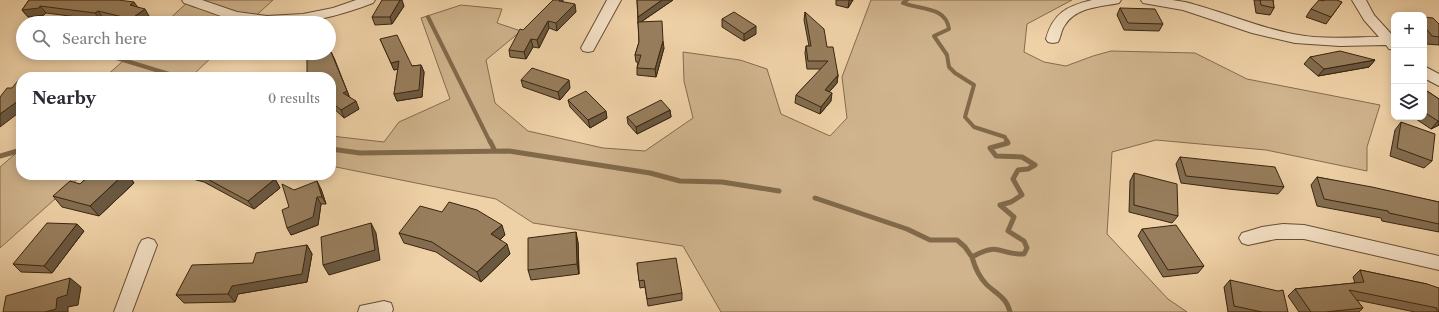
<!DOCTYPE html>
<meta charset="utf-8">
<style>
:root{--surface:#fff;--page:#f2f2f3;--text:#2b2b33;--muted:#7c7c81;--line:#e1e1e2}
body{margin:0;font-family:"Libre Caslon Text",serif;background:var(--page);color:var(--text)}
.controls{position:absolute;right:12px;top:12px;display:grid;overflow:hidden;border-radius:8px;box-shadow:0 2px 10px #0003}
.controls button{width:36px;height:36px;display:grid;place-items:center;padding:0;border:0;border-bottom:1px solid var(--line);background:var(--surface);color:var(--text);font:20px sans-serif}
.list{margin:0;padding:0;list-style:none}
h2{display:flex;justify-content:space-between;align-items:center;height:52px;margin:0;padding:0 16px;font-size:17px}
h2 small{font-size:13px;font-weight:400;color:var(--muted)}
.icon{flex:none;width:22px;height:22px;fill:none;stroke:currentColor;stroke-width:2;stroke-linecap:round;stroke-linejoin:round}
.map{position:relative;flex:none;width:1439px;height:312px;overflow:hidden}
.search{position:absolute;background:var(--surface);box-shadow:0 2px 10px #0003;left:16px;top:16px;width:320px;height:44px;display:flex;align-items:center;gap:10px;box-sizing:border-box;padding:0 14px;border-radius:22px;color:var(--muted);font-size:15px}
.panel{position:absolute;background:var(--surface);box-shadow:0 2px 10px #0003;left:16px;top:72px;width:320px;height:108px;border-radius:16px}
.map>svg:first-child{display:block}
.green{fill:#d0b48d;stroke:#846c4d}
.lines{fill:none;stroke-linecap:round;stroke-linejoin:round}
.stream-far1{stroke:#81694a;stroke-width:4}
.stream{stroke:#81694a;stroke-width:5}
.minor-casing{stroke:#665034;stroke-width:2}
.minor{fill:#f5e1c6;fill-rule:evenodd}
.wall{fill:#836c50;stroke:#39250d}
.shaded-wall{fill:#6a5841;stroke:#39250d}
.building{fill:#987e5d;stroke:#39250d}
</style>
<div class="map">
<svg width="1439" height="312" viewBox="0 0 1439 312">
<rect width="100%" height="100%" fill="#efd1a7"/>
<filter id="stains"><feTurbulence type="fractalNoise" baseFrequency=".005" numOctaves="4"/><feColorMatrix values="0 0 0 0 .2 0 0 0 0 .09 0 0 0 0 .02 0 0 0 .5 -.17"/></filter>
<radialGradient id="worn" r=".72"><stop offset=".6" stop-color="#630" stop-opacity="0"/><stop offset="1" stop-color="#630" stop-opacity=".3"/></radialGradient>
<path class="green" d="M190,0H273L248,23H165Z
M871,0H1072L1027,24L1024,52L1044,62L1066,66L1093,56L1111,51L1195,53L1247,79L1380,105L1367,147V171L1266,150L1156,140L1112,152L1107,234L1168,299L1187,312H721L683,246L533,223L496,199L331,166V136L384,142L399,122L450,99L421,18L461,5L502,9L497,23L521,31L486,60L495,103L528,131L603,148L645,151L693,118L684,81L683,52L740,60L767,69L781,114L830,136L847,118L842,77Z
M132,53H216L193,75L210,77H105Z
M21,149V175H82L0,248V167Z"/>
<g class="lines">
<path class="stream-far1" d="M907,0L903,3C920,10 946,6 949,29L934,36L947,55L949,67L955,73L974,85L965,117L974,127L1005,137L1007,142
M428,17L490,142
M100,53L179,77"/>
<path class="stream" d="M490,141L495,151
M1007,141L1008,143L990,148L996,156L1022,157L1035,165L1028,169L1018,170L1013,179L1022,195L1011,202L1000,205L1014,217L1008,231L1024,241L1027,248L1024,254C998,255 1000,241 972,257C975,268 979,277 987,285C997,294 1007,298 1010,312
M331,149L360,153L509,151L650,173L680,181L722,182L779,191
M0,156L21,150
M815,198L907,229L930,240H957L965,247L972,257"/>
<g class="minor-casing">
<path id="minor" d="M182,0H202L237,12L267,16L303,14L333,8L356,0H375L373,3C334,18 291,28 249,23C227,20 206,10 184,3Z
M607,0H621L593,51L588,52L583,51L581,48Z
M1092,0H1121L1119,3C1100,7 1076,7 1065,25C1061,30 1061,37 1058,42L1053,43L1048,42L1046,39C1053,13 1067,6 1092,0Z
M1141,0H1172L1185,2C1222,11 1256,27 1293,34C1321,40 1351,37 1379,37L1364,20L1352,0H1366L1374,15L1394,37V50L1389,49L1386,45L1340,46L1295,43L1252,33L1183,10L1143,3Z
M1424,66L1439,74V86L1424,78Z
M1283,224L1304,225L1439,256V270L1304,239H1276L1248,245L1242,243L1239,238L1242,233L1262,227Z
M148,238L154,240L157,245L132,312H114L139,245L142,240Z
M384,301L391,303L393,309L392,312H358L360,306Z"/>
</g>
<use href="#minor" class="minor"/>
</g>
<path class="wall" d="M29,0L138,7L149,16L140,23H124L103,18L101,20L46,13L44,15L28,17L22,10Z
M553,0H563V2L576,12L557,31L549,28L539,48L533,47L526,59L510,57L509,50L523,30Z
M637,0H673L641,22L664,48L656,77L637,75V68L638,62H636L635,55L639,42Z
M836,0H853L848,8L836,5Z
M1254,0H1273L1274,8L1270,15L1256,13Z
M1324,1L1342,2L1326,24L1306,17L1311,9Z
M404,6L392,24L375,25L372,17Z
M1120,8L1163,24L1159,31L1124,30L1117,15Z
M805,12L827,47L838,75L837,83L829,92L831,101L820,114L795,103L796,95L821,69H807L805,53L806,46H809L804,20Z
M1424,17L1439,24V45L1426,44L1424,41Z
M722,19L756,34L744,41L722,27Z
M380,39L412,66L421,65L424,72L422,97L397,101L394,94L398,69L394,70Z
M331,52L350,98L359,109L344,118L331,106V77L325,54Z
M223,53H257L256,54Z
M1310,57L1375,60L1369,67L1318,76L1304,64Z
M521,80L570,88L560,100L523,87Z
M1424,89L1439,99V125L1431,129L1413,117H1424Z
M568,100L607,118L590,128L570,107Z
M670,110L671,117L637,134L628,124L627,117Z
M1401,122L1432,161L1424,168L1390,156L1395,130Z
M1180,157L1284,187L1278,194L1228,189L1181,183L1176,164Z
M1134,173L1178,216L1172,223L1129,212L1130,181Z
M90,175H128L134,183L99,216L62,207L53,196L80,184Z
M177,175H266L275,179L280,188L254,209L204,182Z
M1317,177L1439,202V232L1382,221L1381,218L1317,206L1311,185Z
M321,189L326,204H321L318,225L291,235L289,207L294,190Z
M1142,229L1204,266L1198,273L1163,277L1138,236Z
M84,231L52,273L21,272L13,264Z
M399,233L505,235L500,240L510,254L481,282L436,252L404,243Z
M578,242L579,274L531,280L528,270Z
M307,245L312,254L307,282L238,294L235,302L184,303L176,295L253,263Z
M637,263L682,293V300L648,306L645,287L640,288Z
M1360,270L1427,284L1439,312H1415L1357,300L1363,308L1359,312H1299L1288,296L1295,289L1355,283L1353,277Z
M1230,280L1288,312H1228L1224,287Z"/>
<path class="shaded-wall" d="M400,0H402L404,6L392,24L390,17Z
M662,0H673L638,24V17Z
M849,0H853L848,8L849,1Z
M134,2L139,9L130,5Z
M575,4L576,12L557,31L556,23Z
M40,6L46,13L44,15L28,17L22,10Z
M145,9L149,16L140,23H134L131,19Z
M98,11L103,18L101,20L95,13Z
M548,21L549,28L539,48L537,40Z
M756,26V34L744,41V34Z
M531,39L533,47L526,59L524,52Z
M663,41L664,48L656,77L655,69Z
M331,52L335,60L350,99L343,93Z
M321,53H325L324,63L320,56Z
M1375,60L1369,67L1318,76L1324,69Z
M399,61L402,68L394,70L391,63Z
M421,65L424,72L422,97L397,101L394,94Z
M838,75L837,83L824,98L825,90Z
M569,80L570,88L560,100L558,92Z
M832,93L831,101L820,114L821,107Z
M20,99L21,100V111L0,127V114Z
M356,101L359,109L344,118L341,110Z
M670,110L671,117L637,134L636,127Z
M606,111L607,118L590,128L588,120Z
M1438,121H1439V125L1431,129Z
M123,175H128L134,183L99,216L90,206Z
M275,179L280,188L254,209L248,201Z
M317,181L321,189L326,204L322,197Z
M317,197L321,204L318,225L291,235L287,228Z
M371,223L376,233L380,260L329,275L323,265Z
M77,224L84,231L52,273L44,266Z
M502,225L505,235L495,244L491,234Z
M576,232L578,242L579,274L577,264Z
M507,244L510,254L481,282L477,272Z
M307,245L312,254L307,282L238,294L235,302L228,294L232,286Z
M70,278L81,287L78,305L68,307V312H45L57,298Z"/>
<path class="building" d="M29,0H118L134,2L130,5L145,9L131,19L98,11L95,13L40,6L39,8L22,10Z
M382,0H400L390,17H372Z
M553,0H560L559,1L575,4L556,23L548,21L537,40L531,39L524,52L509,50L520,29L523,30Z
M637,0H662L638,17Z
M1260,0H1273L1274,8L1261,5Z
M1319,0L1324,1V0H1337L1342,2L1331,17L1311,9Z
M1120,8L1155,9L1163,24L1128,23Z
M734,12L756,26L744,34L722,19Z
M805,12L824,29L827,47H833L838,75L825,90L832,93L821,107L796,95L828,61H808L806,46H811Z
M1424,17L1433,18L1439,24V37L1432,36L1424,26Z
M662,21L663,41L655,69L637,68L641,55H635L639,42L638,22Z
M397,35L412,66L421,65L419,90L394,94L399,61L391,63L380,39Z
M1340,51L1375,60L1324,69L1310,57Z
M331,52L347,91L343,93L356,101L341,110L331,102V77H307V53H321L320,56Z
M532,68L569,80L558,92L521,80Z
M46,75L45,77H21V99L0,114V97L7,88H12L22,76Z
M1424,89L1439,99V121H1438L1424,112Z
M586,91L606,111L588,120L568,100Z
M661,100L670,110L636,127L627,117Z
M1401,122L1435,134L1432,161L1397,148Z
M1180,157L1275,167L1284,187L1234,181L1186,176Z
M1134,173L1177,184L1178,216L1134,205Z
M90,175H123L90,206L53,196L70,181L80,184Z
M200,175H266L275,179L248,201Z
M1317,177L1372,187L1439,202V224L1389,213L1388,211L1324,199Z
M317,181L322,197H317L313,217L287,228L282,210L289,207L282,184L294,190Z
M449,202L477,210L502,225L491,234L507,244L477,272L432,242L399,233L420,206L442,212Z
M47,223L77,224L44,266L13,264Z
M371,223L375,250L323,265L321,237Z
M1176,225L1204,266L1168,270L1142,229Z
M576,232L577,264L528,270V238Z
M307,245L302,274L232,286L228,294L176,295L192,265L253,263L256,253Z
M676,258L682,293L647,299L644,280L639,281L637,263Z
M1360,270L1427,284L1439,288V312L1437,311V308L1349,290L1363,308L1326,312H1311L1295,289L1364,282Z
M70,278L67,295L57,298L56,309L45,312H3L6,296Z
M1230,280L1278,291L1283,290L1288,312H1262L1234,306Z"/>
<rect width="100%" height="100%" filter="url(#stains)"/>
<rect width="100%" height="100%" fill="url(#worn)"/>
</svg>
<div class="controls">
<button>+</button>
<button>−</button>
<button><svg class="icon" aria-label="layers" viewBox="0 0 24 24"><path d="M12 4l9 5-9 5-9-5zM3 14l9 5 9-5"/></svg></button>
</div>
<div class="search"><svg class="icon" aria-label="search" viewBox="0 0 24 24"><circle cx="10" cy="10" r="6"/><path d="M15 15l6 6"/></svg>Search here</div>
<section class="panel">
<h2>Nearby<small>0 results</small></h2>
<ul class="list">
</ul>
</section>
</div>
